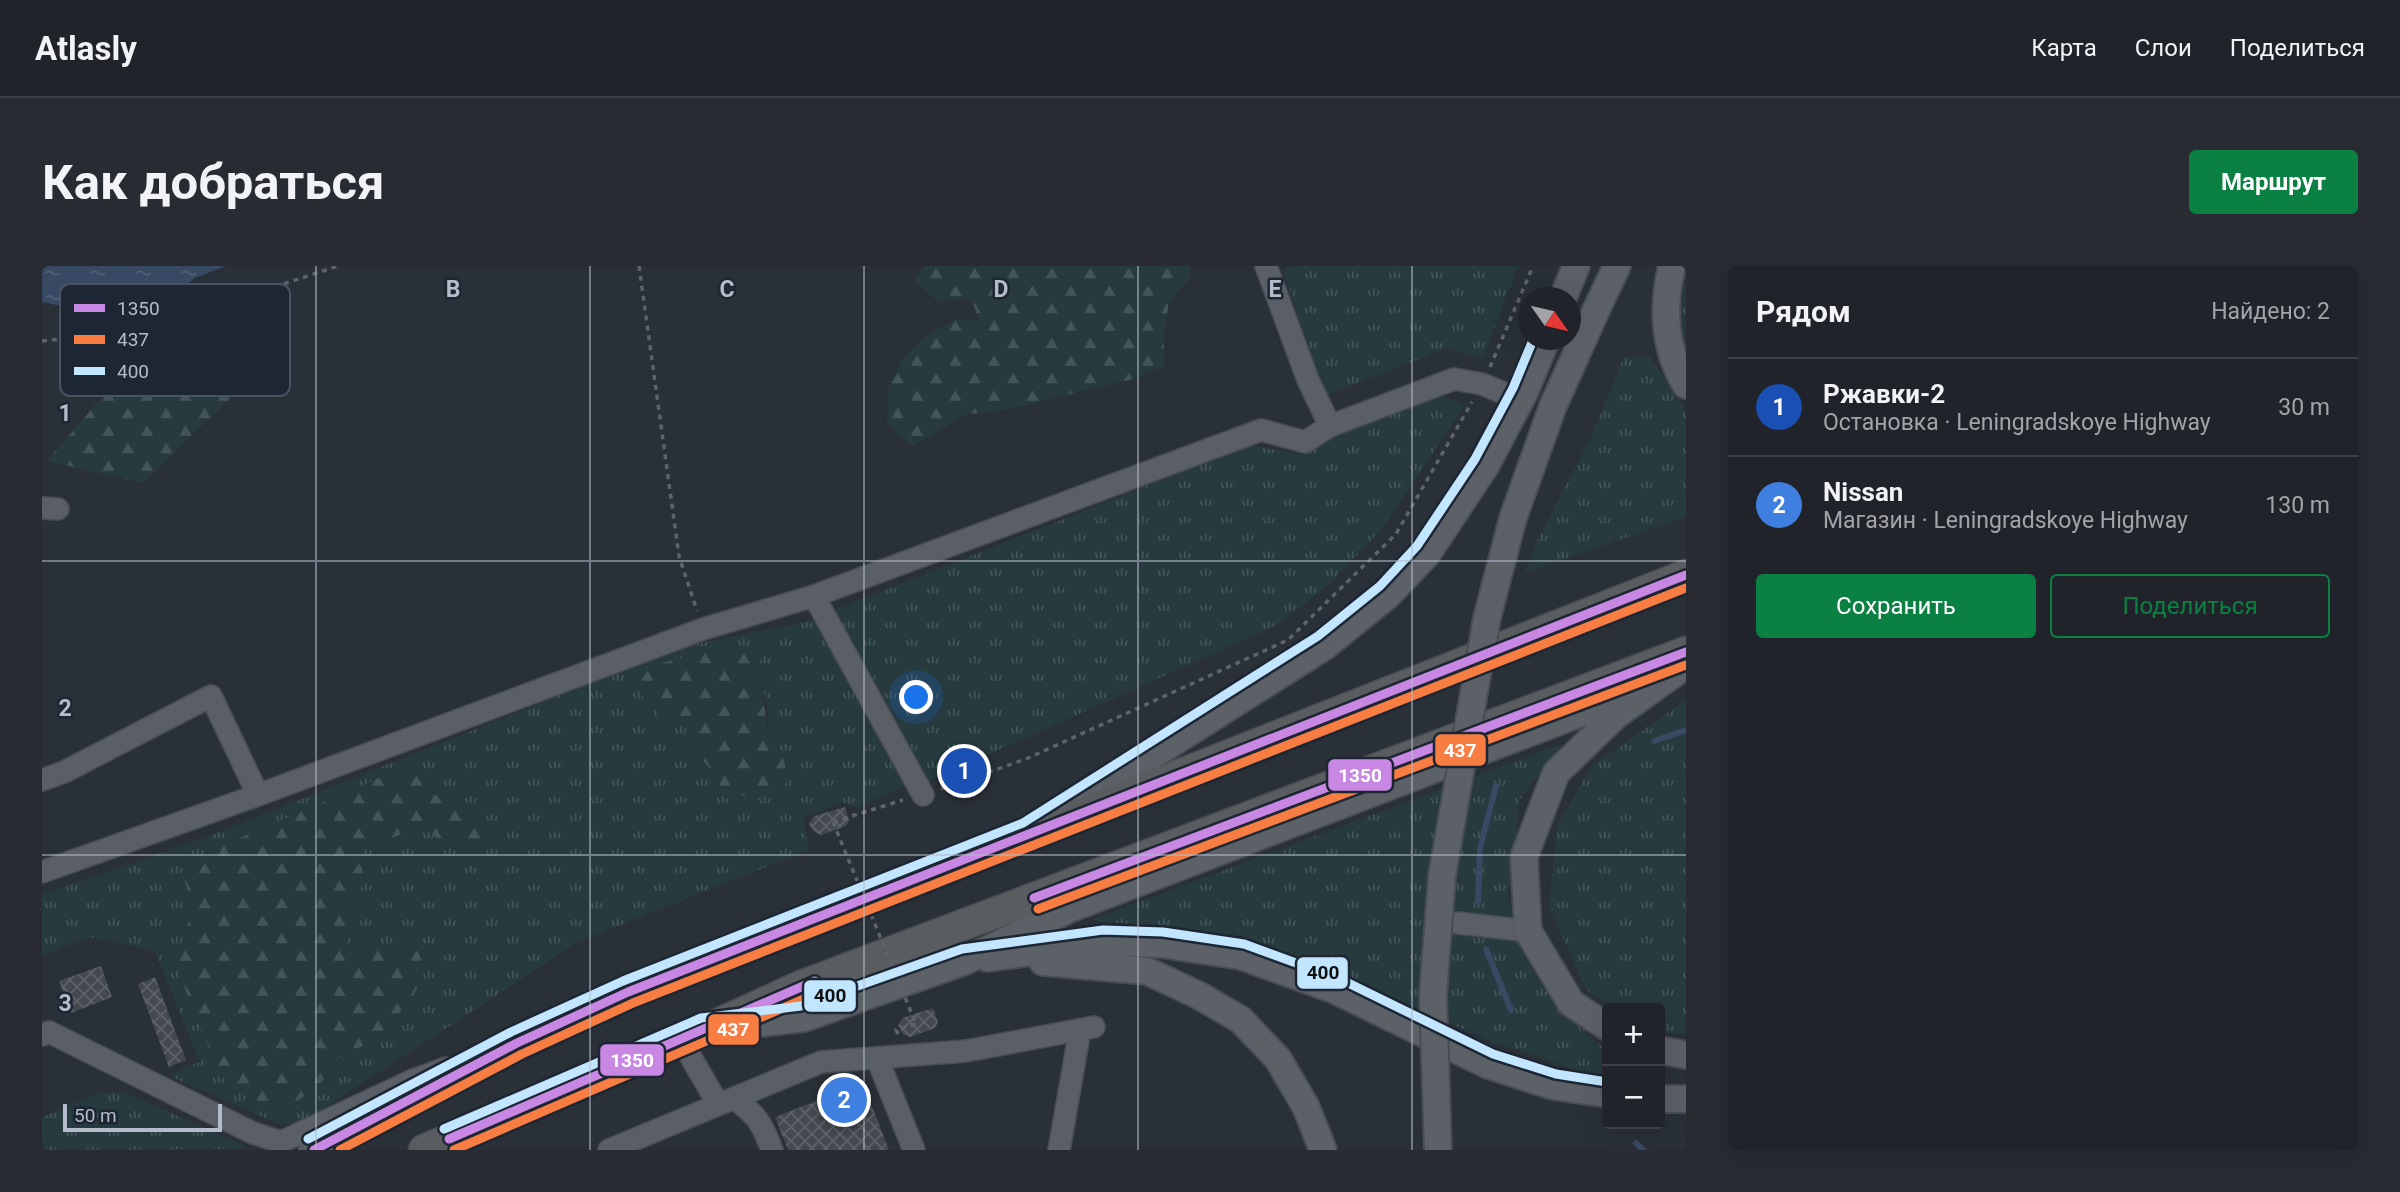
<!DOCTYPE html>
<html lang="ru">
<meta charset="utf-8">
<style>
:root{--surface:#20242a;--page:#282c32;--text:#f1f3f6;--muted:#a2a4a8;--line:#3d4147;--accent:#0b8043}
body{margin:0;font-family:Roboto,sans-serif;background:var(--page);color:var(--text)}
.controls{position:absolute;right:21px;bottom:21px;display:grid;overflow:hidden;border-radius:7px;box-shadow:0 7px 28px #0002}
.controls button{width:63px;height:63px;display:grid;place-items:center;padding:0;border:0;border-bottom:2px solid var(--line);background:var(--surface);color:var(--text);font:35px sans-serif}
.compass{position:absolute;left:1476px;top:21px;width:63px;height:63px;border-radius:50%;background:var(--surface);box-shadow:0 7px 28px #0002;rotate:124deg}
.scale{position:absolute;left:21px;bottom:18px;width:159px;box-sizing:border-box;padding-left:7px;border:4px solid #b4bcc9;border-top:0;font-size:19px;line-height:24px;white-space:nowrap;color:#b4bcc9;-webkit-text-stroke:5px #1d2633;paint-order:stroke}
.you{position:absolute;left:875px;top:432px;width:24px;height:24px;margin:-18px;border:5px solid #fff;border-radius:50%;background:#1a73e8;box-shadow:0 0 0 10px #1a73e833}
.badge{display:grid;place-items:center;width:46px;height:46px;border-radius:50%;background:var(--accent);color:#fff;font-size:23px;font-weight:700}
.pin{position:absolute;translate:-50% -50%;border:4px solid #fff;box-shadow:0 2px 7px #0006}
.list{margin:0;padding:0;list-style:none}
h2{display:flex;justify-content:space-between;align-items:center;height:91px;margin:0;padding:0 28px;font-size:30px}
h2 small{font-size:23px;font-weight:400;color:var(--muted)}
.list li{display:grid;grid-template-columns:46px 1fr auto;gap:21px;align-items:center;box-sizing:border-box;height:98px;padding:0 28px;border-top:2px solid var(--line)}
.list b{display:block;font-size:26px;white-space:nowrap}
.list p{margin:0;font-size:23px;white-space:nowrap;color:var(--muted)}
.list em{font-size:23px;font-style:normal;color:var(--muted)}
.actions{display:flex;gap:14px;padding:21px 28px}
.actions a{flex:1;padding:16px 0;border:2px solid var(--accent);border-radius:7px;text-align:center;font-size:24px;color:var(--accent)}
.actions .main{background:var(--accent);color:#fff}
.map{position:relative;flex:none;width:1644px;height:884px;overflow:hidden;border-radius:7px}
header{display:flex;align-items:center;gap:42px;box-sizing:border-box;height:98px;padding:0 35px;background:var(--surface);border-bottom:2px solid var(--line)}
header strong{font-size:33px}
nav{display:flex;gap:38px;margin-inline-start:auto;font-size:24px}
.intro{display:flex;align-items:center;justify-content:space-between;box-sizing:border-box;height:168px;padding:0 42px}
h1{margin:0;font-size:49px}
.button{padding:18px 32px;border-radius:7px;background:var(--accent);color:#fff;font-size:24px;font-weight:700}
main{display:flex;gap:42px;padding:0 42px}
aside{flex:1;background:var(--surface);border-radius:7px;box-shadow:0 7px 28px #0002}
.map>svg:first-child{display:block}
.grass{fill:url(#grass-tufts);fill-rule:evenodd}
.forest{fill:url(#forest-firs)}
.water{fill:url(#water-ripples)}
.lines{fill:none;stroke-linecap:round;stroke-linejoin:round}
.stream{stroke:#384963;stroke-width:6}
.building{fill:url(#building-cross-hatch)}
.minor-casing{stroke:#484c53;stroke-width:24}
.major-casing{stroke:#484c55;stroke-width:30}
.highway-casing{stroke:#474c53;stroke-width:33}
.path{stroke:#5d636a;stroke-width:3.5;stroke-dasharray:5 5;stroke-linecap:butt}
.minor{stroke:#5a5e66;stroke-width:21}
.major{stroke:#5c6168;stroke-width:26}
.highway{stroke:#5a5d60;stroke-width:30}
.major-bridge-casing{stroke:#484c55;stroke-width:30;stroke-linecap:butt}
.path-bridge{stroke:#5d636a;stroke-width:3.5;stroke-dasharray:5 5;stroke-linecap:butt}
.major-bridge{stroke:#5c6168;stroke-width:26}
.bus-1-casing{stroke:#1d2633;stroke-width:14}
.bus-2-casing{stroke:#1d2633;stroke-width:14}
.bus-3-casing{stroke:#1d2633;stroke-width:14}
.bus-1{stroke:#c787e3;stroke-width:9}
.bus-2{stroke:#f77d43;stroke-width:9}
.bus-3{stroke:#c2e6ff;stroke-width:9}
.grid{fill:none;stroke:#b4bcc9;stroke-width:2;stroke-opacity:0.55}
.key{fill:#1d2633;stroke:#4a5360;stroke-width:2}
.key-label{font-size:19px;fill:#b4bcc9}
.grid-label{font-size:23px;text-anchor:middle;font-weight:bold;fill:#b4bcc9;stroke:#1d2633;stroke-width:5;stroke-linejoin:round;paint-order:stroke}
.line-badge{stroke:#1d2633;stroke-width:2.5}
.badge-label{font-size:19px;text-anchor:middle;font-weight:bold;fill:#fff}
.pale-badge-label{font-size:19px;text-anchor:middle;font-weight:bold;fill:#111}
</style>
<header>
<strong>Atlasly</strong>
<nav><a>Карта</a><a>Слои</a><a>Поделиться</a></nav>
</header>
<div class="intro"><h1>Как добраться</h1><a class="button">Маршрут</a></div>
<main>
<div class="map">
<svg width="1644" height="884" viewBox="0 0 1644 884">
<defs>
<pattern id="grass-tufts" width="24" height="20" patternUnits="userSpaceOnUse" patternTransform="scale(1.75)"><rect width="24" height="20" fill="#273a3e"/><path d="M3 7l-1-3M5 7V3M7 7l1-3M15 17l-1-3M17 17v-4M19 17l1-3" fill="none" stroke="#445559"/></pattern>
<pattern id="forest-firs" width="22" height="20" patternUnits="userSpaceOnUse" patternTransform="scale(1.75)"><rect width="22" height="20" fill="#273a3e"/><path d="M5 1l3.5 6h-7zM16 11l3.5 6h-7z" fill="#445559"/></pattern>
<pattern id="water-ripples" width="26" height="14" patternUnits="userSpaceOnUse" patternTransform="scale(1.75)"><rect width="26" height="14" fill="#384963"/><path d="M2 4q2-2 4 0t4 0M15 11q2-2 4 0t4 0" fill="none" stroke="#526178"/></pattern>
<pattern id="building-cross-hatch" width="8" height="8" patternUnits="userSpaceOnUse" patternTransform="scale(1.75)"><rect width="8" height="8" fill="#444950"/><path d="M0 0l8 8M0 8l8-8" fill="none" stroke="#5d6168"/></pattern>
</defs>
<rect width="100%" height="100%" fill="#2a3038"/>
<path class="grass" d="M1249,0H1476L1441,93L1406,82L1281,130L1241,3Z
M1644,6V84L1639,47Z
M1582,91H1608L1644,145V251L1482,307L1495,275L1549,171Z
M1385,123L1422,140L1342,260L1291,315L1238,358L883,517L790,345L1208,179L1261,189L1331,141Z
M772,354L862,520L815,542L800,536L761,552L767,584L536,676L258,858H237L125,809L158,796L113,685L48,671L0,689V629L170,569L635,382ZM663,386C687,397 719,404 724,434C728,456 723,459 737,480L718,530L702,528L675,515L667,501L654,488L650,471L642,458L619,451L611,438L630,394ZM370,499L388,525L447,555L405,579L378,560L320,585L321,617L307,648L304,681L341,682L373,675L325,778L296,792L278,818L133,698L144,666L150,635Z
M1644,434V768L1622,767L1618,764V742H1577L1545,725L1507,641L1515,560L1550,500Z
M1520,478L1478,533L1466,630L1482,691L1514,738L1565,785V814L1451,776L1315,717L1196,671L1049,654Z
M82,826L203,880L205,883L0,884V851L58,827Z"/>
<path class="forest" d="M883,0H1147L1148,13L1127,35L1122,68V100L1091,113L958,145L926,148L870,180L845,157L846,122L861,91L884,70L914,53L937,54L929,32L897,36L872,15Z
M222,66L221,101L101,217L5,195L55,137L147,73Z
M714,379L719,394L709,407C730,433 718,438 727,464C729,470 733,474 736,478C743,490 744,503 744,517L733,529C716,530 702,528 685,532L667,501L654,488L650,472L642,458L618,451L611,438L597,428L600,410L614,399L630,394L663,386Z
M370,498L388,526L447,554L440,585L405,579L378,560L320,585L321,617L307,648L305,681L341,682L373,674L383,705L370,732L349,757L325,778L296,792L278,818L253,837L220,838L192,824L174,799L133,698L144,666L150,636L142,614L165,586Z"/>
<path class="water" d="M0,0H184L153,12L114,41L65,40L39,44L0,36Z"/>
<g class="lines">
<path class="stream" d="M1612,475L1644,464
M1436,636L1438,582L1454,520
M1444,683L1469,744
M1594,877L1601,884"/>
</g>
<path class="building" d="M803,541L807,554L804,560L779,569L772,566L767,558L772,550Z
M59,700L70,731L29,747L17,715Z
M113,711L144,794L127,801L96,718Z
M891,742L896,756L893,762L868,771L861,768L856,760L860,752Z
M821,817L847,884H746L733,851Z"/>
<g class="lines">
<g class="minor-casing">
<path id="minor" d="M1224,0L1266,114L1288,160L1412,113L1440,118L1478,134
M0,242L16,243
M772,330L881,529
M0,514L22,506L169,430L216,529
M0,606L216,529L661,363L772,330L1219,164L1263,176L1288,160
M1416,657L1486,665
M0,769L7,766L211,867L239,876L371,814L404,802
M639,774L676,838
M835,792L872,884
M692,832C716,851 719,855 730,884
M567,884L779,796L924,785L1052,761
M1017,884L1038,764"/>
</g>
<g class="major-casing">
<path id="major" d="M1630,0C1620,40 1622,83 1644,119
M1521,32L1534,0
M1555,42L1575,0
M1023,545L1283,380L1346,329L1385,288L1444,199L1482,127L1504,74
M945,692L1062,676L1119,678L1199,690L1293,724L1446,799L1511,820L1565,828
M1001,696L1105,705L1158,730L1199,754L1236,793L1264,841L1281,884
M1565,761L1529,737L1486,665L1482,591L1514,507L1574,449L1644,399
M678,762L762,752L923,695L1027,643L1617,417
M1618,784L1644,789
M1618,833H1644"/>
</g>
<g class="highway-casing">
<path id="highway" d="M272,884L475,777L586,726L1644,309
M382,884L663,764L759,720L1644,386"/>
</g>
<path class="path" d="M597,0L637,290L655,345
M0,75L102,64L296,0
M1448,101L1491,0
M899,523L984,493L1246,374L1354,268L1430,136
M791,556L861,534
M856,768L854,764L874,758"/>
<use href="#minor" class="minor"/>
<use href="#major" class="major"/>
<use href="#highway" class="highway"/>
<g class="major-bridge-casing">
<path id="major-bridge" d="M1396,884L1391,729L1400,610L1445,352L1471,252L1511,140L1555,42"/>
</g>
<path class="path-bridge" d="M791,556L874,758"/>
<use href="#major-bridge" class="major-bridge"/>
<g class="bus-1-casing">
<path id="bus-1" d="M992,632L1644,386
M407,873L773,715
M272,884L475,777L586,726L1644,309"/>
</g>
<g class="bus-2-casing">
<path id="bus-2" d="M996,643L1644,399
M298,884L480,788L591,737L1644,322
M412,884L778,726"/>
</g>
<g class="bus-3-casing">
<path id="bus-3" d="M402,863L659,752L759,740L920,683L1061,664L1121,666L1202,678L1298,713L1451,788L1514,808L1565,816
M266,873L469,766L581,715L981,557L1276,370L1338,320L1375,280L1433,193L1471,122L1491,74"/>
</g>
<use href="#bus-1" class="bus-1"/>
<use href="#bus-2" class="bus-2"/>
<use href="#bus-3" class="bus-3"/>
</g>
<path class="grid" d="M274,0V884M548,0V884M822,0V884M1096,0V884M1370,0V884M0,295H1644M0,589H1644"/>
<rect x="18" y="18" width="230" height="112" rx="10" class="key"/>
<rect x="32" y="38" width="31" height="8" fill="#c787e3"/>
<rect x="32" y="69" width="31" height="9" fill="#f77d43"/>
<rect x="32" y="101" width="31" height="8" fill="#c2e6ff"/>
<g class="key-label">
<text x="75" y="49">1350</text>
<text x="75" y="80">437</text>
<text x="75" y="112">400</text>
</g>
<g class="grid-label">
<text x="411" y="31">B</text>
<text x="685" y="31">C</text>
<text x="959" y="31">D</text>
<text x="1233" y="31">E</text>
<text x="23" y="155">1</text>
<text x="23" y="450">2</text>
<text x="23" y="745">3</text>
</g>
<g class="line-badge">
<rect x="1392" y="467" width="53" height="34" rx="7" fill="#f77d43"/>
<rect x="1285" y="492" width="66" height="34" rx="7" fill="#c787e3"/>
<rect x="1254" y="690" width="53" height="34" rx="7" fill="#c2e6ff"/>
<rect x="761" y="713" width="54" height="34" rx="7" fill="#c2e6ff"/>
<rect x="665" y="747" width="53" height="33" rx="7" fill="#f77d43"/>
<rect x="557" y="777" width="66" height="34" rx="7" fill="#c787e3"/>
</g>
<g class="badge-label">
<text x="1418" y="491">437</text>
<text x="1318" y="516">1350</text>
<text x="691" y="770">437</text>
<text x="590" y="801">1350</text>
</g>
<g class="pale-badge-label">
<text x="1281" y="713">400</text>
<text x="788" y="736">400</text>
</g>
</svg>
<div class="controls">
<button>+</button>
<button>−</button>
</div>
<svg class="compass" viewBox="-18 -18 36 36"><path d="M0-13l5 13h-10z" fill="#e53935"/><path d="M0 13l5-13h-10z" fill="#a2a4a8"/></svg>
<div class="scale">50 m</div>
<div class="you"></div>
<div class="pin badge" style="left:922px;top:505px;background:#1a4fb4">1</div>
<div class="pin badge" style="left:802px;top:834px;background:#3f7fe0">2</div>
</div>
<aside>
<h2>Рядом<small>Найдено: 2</small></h2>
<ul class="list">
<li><span class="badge" style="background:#1a4fb4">1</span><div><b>Ржавки-2</b><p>Остановка · Leningradskoye Highway</p></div><em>30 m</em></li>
<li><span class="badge" style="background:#3f7fe0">2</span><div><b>Nissan</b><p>Магазин · Leningradskoye Highway</p></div><em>130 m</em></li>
</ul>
<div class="actions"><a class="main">Сохранить</a><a>Поделиться</a></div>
</aside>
</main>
